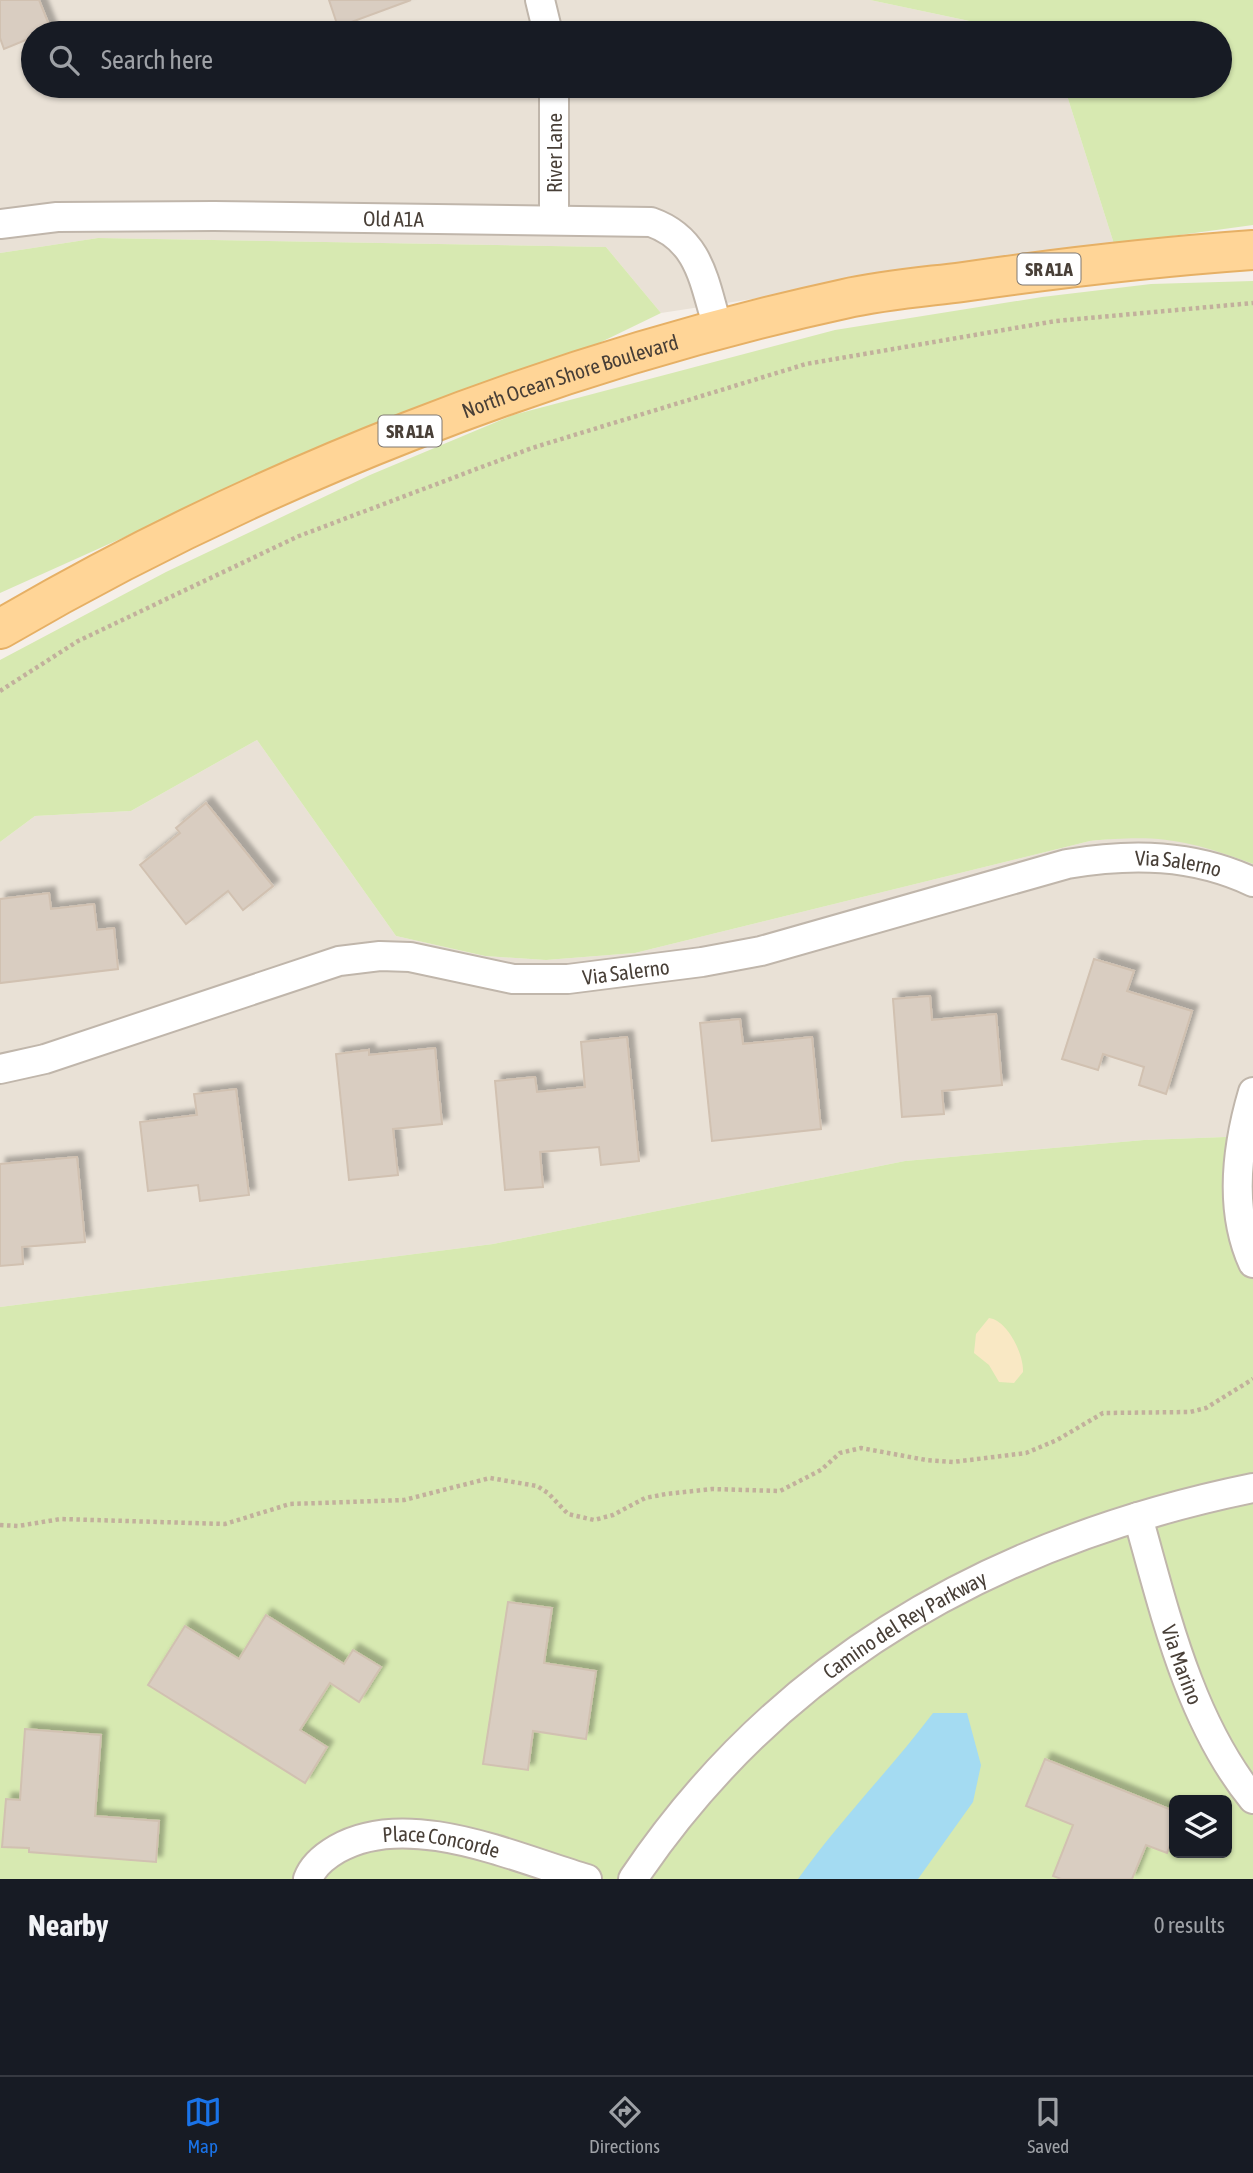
<!DOCTYPE html>
<style>
:root{--surface:#171b24;--page:#242831;--text:#f1f3f6;--muted:#9ea1a6;--line:#363941;--accent:#1a73e8}
body{margin:0;font-family:"Asap Condensed",sans-serif;background:var(--page);color:var(--text)}
.controls{position:absolute;right:21px;bottom:21px;display:grid;overflow:hidden;border-radius:10px;box-shadow:0 2px 5px #0004}
.controls button{width:63px;height:63px;display:grid;place-items:center;padding:0;border:0;border-bottom:2px solid var(--line);background:var(--surface);color:var(--text);font:35px sans-serif}
.list{margin:0;padding:0;list-style:none}
h2{display:flex;justify-content:space-between;align-items:center;height:91px;margin:0;padding:0 28px;font-size:30px}
h2 small{font-size:23px;font-weight:400;color:var(--muted)}
.icon{flex:none;width:38px;height:38px;fill:none;stroke:currentColor;stroke-width:2;stroke-linecap:round;stroke-linejoin:round}
.map{position:relative;flex:none;width:1253px;height:1879px;overflow:hidden}
.search{position:absolute;background:var(--surface);box-shadow:0 2px 5px #0004;left:21px;right:21px;top:21px;height:77px;display:flex;align-items:center;gap:18px;box-sizing:border-box;padding:0 24px;border-radius:38px;color:var(--muted);font-size:26px}
.sheet{height:196px;background:var(--surface)}
nav{display:flex;justify-content:space-around;align-items:center;box-sizing:border-box;height:98px;border-top:2px solid var(--line);background:var(--surface);font-size:19px;color:var(--muted)}
nav a{display:grid;justify-items:center;gap:4px}
nav .on{color:var(--accent)}
.map>svg:first-child{display:block}
.residential{fill:#e9e1d6}
.green{fill:#d7e9b1;fill-rule:evenodd}
.sand{fill:#f9e8c4}
.water{fill:#a4dbf2}
.building{fill:#d9cdc1;stroke:#d1c1b1;stroke-width:2;filter:url(#shadow)}
.lines{fill:none;stroke-linecap:round;stroke-linejoin:round}
.minor-casing{stroke:#c0b6ab;stroke-width:32}
.primary-casing{stroke:#e6b065;stroke-width:42}
.path{stroke:#c2b09c;stroke-width:4.5;stroke-dasharray:3.5 3.5;stroke-linecap:butt}
.minor{stroke:#fff;stroke-width:28}
.primary{stroke:#ffd597;stroke-width:38}
.labels{text-anchor:middle;dominant-baseline:central;stroke-width:5;stroke-linejoin:round;paint-order:stroke}
.shield{fill:#fff;stroke:#7f7973;stroke-width:2}
.shield-label{font-size:19px;font-weight:bold;fill:#483f37}
.street-label{font-size:21px;fill:#483f37;stroke:#fff}
</style>
<div class="map">
<svg width="1253" height="1879" viewBox="0 0 1253 1879">
<defs>
<filter id="shadow"><feDropShadow dx="6" dy="-6" stdDeviation="2" flood-color="#0004"/></filter>
</defs>
<rect width="100%" height="100%" fill="#f5efe9"/>
<path class="residential" d="M0,0H870L1026,33H33V86H1064L1114,244L661,313L606,247L98,238L0,253Z
M257,740L396,936L485,956L546,960L635,953L1090,841L1140,836L1193,842L1253,864V1136L1144,1140L905,1161L493,1244L0,1307V842L35,816L131,811Z"/>
<path class="green" d="M870,0H1253V225L1114,244L1064,86H1220V33H1026Z
M98,238L606,247L661,313L595,345L396,415L0,593V253Z
M1253,281V864C1188,840 1160,834 1090,841L635,953L546,960L485,956L396,936L257,740L131,811L35,816L0,842V660L166,572L370,475L513,415L835,330L1042,297L1151,284Z
M1253,1136V1879H0V1307L493,1244L905,1161L1144,1140ZM1174,1800H1227V1853H1174Z"/>
<path class="sand" d="M989,1318C1007,1320 1024,1354 1023,1372L1014,1383L999,1382L989,1365L974,1353L976,1334Z"/>
<path class="water" d="M933,1713H967L981,1765L973,1802L918,1879H798C839,1821 890,1770 933,1713Z"/>
<path class="building" d="M0,0H39L51,30L33,33V37L4,49L0,38Z
M329,0H411L338,27Z
M206,803L273,886L243,910L228,891L186,924L140,865L180,833L176,828Z
M49,893L51,909L94,904L97,930L114,928L118,969L0,983V899Z
M1094,959L1134,971L1127,991L1192,1011L1166,1094L1139,1085L1144,1067L1103,1054L1098,1070L1062,1059Z
M930,996L932,1020L996,1014L1002,1085L942,1091L944,1114L902,1117L893,999Z
M740,1019L743,1044L812,1037L821,1129L712,1141L700,1023Z
M627,1037L639,1161L601,1165L599,1147L540,1152L543,1187L505,1190L495,1081L535,1077L537,1092L585,1087L581,1042Z
M435,1048L442,1124L393,1129L398,1175L349,1180L336,1054L369,1050V1055Z
M236,1089L249,1195L200,1201L198,1185L148,1191L140,1122L197,1115L194,1094Z
M77,1157L85,1242L22,1247L23,1264L0,1266V1164Z
M508,1602L552,1608L544,1663L596,1671L586,1739L533,1731L528,1770L483,1764Z
M266,1615L344,1664L353,1650L381,1667L359,1702L330,1683L300,1730L327,1747L305,1783L148,1685L185,1626L239,1659Z
M25,1729L101,1735L95,1816L159,1821L156,1862L29,1852V1848L2,1847L6,1799L20,1800Z
M1045,1759L1174,1811V1834L1167,1853L1146,1845L1132,1879H1061L1053,1876L1073,1825L1026,1806Z"/>
<g class="lines">
<g class="minor-casing">
<g id="minor">
<path d="M540,0L548,33"/>
<path d="M554,86V220"/>
<path id="s1" d="M0,224L57,217L214,216L651,222C702,240 704,285 719,331"/>
<path id="s2" d="M0,1069L45,1059L339,961L380,956L410,957L513,979H568L702,962L761,951L1067,864C1132,853 1193,854 1253,882"/>
<path d="M1253,1092C1237,1146 1229,1210 1253,1263"/>
<path id="s3" d="M1138,1517C1165,1613 1189,1720 1253,1799"/>
<path id="s4" d="M308,1879C313,1865 325,1856 337,1849C408,1808 515,1858 587,1879"/>
<path id="s5" d="M633,1879C780,1660 999,1540 1253,1488"/>
</g>
</g>
<g class="primary-casing">
<g id="primary">
<path id="s6" d="M0,629C256,479 554,362 844,299C883,290 923,287 963,282C1060,268 1155,257 1253,250"/>
</g>
</g>
<path class="path" d="M0,691L78,641L299,536L532,448L806,364L1056,321L1253,303
M0,1525L18,1526L61,1519L225,1524L290,1504L404,1500L490,1478L537,1486L548,1493L568,1514L594,1520L613,1515L645,1498L666,1494L712,1489L780,1491L821,1470L840,1453L861,1448L926,1460L953,1462L1026,1453L1057,1440L1103,1413L1190,1412L1206,1408L1253,1379"/>
<use href="#minor" class="minor"/>
<use href="#primary" class="primary"/>
</g>
<g class="labels">
<g class="shield">
<rect x="1017.5" y="253.5" width="63" height="31" rx="5"/>
<rect x="378.5" y="415.5" width="63" height="31" rx="5"/>
</g>
<g class="shield-label">
<text x="1049" y="269">SR A1A</text>
<text x="410" y="431">SR A1A</text>
</g>
<g class="street-label">
<text transform="translate(554 153) rotate(-90)">River Lane</text>
<text stroke="none"><textPath href="#s1" startOffset="394">Old A1A</textPath></text>
<text stroke="none"><textPath href="#s6" startOffset="625">North Ocean Shore Boulevard</textPath></text>
<text stroke="none"><textPath href="#s2" startOffset="1213">Via Salerno</textPath></text>
<text stroke="none"><textPath href="#s2" startOffset="646">Via Salerno</textPath></text>
<text stroke="none"><textPath href="#s5" startOffset="376">Camino del Rey Parkway</textPath></text>
<text stroke="none"><textPath href="#s3" startOffset="154">Via Marino</textPath></text>
<text stroke="none"><textPath href="#s4" startOffset="150">Place Concorde</textPath></text>
</g>
</g>
</svg>
<div class="controls">
<button><svg class="icon" aria-label="layers" viewBox="0 0 24 24"><path d="M12 4l9 5-9 5-9-5zM3 14l9 5 9-5"/></svg></button>
</div>
<div class="search"><svg class="icon" aria-label="search" viewBox="0 0 24 24"><circle cx="10" cy="10" r="6"/><path d="M15 15l6 6"/></svg>Search here</div>
</div>
<section class="sheet">
<h2>Nearby<small>0 results</small></h2>
<ul class="list">
</ul>
</section>
<nav>
<a class="on"><svg class="icon" aria-label="map" viewBox="0 0 24 24"><path d="M3 6l6-2 6 2 6-2v14l-6 2-6-2-6 2zM9 4v14M15 6v14"/></svg>Map</a>
<a><svg class="icon" aria-label="directions" viewBox="0 0 24 24"><path d="M12 3l9 9-9 9-9-9zM9 14v-3h6M13 9l2 2-2 2"/></svg>Directions</a>
<a><svg class="icon" aria-label="saved" viewBox="0 0 24 24"><path d="M7 4h10v16l-5-4-5 4z"/></svg>Saved</a>
</nav>
